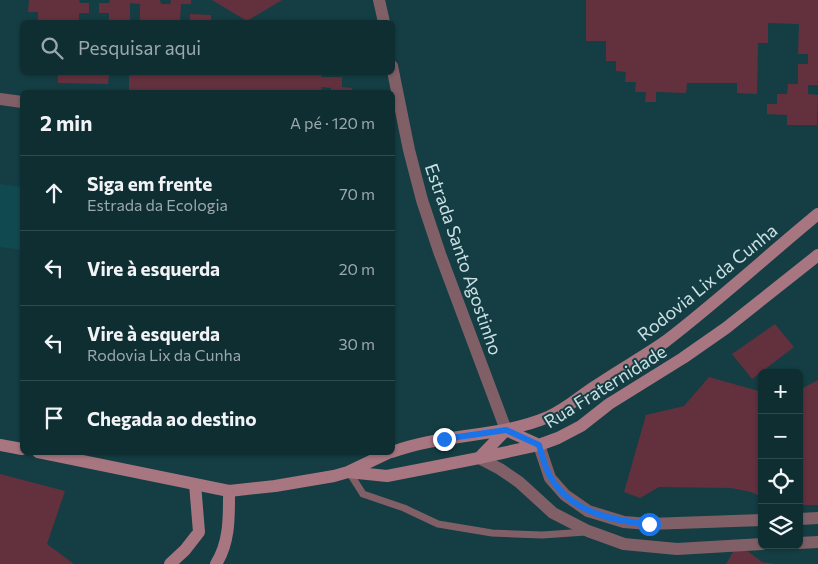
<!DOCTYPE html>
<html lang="pt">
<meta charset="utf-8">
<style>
:root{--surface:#0f2e32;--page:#18363a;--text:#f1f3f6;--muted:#9ba8ac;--line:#2f4a4d}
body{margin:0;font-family:Commissioner,sans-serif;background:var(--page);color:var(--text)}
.controls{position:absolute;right:15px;bottom:15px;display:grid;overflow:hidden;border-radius:8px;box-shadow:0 1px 4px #0004}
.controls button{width:45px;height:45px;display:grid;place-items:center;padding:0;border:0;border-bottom:1px solid var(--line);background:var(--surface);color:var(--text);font:25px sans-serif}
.stop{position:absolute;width:15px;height:15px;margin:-11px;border:4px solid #1a73e8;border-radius:50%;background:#fff}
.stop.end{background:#1a73e8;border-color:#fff;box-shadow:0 1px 5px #0008}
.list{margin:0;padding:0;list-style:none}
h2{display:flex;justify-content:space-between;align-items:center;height:65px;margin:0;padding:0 20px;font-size:21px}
h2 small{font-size:16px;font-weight:400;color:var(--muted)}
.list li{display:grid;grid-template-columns:32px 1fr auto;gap:15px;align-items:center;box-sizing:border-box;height:75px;padding:0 20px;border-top:1px solid var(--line)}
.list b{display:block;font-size:19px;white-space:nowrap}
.list p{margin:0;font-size:16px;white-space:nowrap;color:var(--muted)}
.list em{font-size:16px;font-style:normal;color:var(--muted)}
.icon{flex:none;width:28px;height:28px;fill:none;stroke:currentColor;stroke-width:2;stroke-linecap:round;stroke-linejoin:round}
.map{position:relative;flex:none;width:818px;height:564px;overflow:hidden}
.search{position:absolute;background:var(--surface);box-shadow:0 1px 4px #0004;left:20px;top:20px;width:375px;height:55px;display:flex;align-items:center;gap:12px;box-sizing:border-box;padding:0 18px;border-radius:8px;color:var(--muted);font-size:19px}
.panel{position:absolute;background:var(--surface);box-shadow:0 1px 4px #0004;left:20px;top:90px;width:375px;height:365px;border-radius:8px}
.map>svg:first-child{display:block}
.built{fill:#114950}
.green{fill:#62313d}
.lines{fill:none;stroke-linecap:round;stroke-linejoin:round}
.service{stroke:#806066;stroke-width:7}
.minor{stroke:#806066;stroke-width:12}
.tertiary{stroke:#806066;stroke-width:12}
.secondary{stroke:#a87680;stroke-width:12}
.route{stroke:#1a73e8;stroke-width:6}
.labels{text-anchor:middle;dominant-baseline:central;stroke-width:4;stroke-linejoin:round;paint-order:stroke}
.street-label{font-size:18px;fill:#cbe0e4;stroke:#143e43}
</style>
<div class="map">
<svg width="818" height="564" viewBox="0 0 818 564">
<rect width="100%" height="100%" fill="#143e43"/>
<path class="built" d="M0,184L22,187V250L0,247Z"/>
<path class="green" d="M29,0H79L80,3H89V13H79V22H38V12H28Z
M110,0H160L161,4H170L171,0H191V4H181L180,22H140V4L130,3V22H109V13H99V3H109Z
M212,0H282L247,21Z
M586,0H818V85H808V94L818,95L817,125H787V115L767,114V104H777V94H787L788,84H798V64H808V54H798L799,24L768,23V43H758L757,94L737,93V83H687L686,93L656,92V102H645L646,92H635L636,82H625L626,72L616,71V61H606V41H586Z
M190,14L211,15V22H190Z
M48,72L109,73L108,84L58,83V73Z
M119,72L321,73L322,77H342V87L352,88V92H331V88L322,87L321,92H129V74H119Z
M775,324L794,347L752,379L732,354Z
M709,377L762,392V497L751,492L731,488L659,487L640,498L624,492L646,415L684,406Z
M818,380V505H799V390Z
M0,474L65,491L47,544L74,564H0Z
M738,544L762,562L776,564H726Z"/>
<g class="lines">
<path class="service" d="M349,472L363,494L404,508L438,524L492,533L542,535L586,532"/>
<path class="minor" d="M379,0L384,22
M392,66L409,150L422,200L440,254L506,430
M0,99L22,102"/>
<path class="tertiary" d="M539,445L550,478L565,495L588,511L624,522L649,524L762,520
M479,458L500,469L519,482L553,513L588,531L624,544L677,549L762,544
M799,519L818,518
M799,543L818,542"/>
<path class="secondary" d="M0,445L22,449
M38,452L229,491L275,486L334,476L348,472L390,452
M392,452C443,433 498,438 548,417C567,409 582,394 599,384C621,369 645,356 666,341C718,301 767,256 818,214
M479,458L506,430L539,445
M348,472L387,476L479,458L539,445L558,438L581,426L609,404L683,358L726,328L818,255
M170,564L185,550L199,532L195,484
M216,564C230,542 229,516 229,491"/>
</g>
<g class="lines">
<path class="route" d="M444,439L506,430L539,445C542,455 545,469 551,478C571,512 613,521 649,524"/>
</g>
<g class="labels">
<g class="street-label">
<text transform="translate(464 259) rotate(71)">Estrada Santo Agostinho</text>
<text transform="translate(707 282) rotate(-39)">Rodovia Lix da Cunha</text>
<text transform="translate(605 386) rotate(-32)">Rua Fraternidade</text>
</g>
</g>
</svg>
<div class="controls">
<button>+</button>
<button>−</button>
<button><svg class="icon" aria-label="locate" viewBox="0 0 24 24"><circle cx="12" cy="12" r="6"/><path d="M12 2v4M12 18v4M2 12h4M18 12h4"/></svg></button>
<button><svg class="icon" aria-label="layers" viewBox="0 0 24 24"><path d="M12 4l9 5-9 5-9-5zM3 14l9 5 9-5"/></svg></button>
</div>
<div class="stop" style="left:649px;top:524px"></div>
<div class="stop end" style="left:444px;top:439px"></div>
<div class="search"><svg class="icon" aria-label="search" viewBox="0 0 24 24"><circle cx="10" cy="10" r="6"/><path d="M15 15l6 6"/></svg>Pesquisar aqui</div>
<section class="panel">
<h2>2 min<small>A pé · 120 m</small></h2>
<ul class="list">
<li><svg class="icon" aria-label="ahead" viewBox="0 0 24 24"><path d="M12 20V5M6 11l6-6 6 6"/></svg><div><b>Siga em frente</b><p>Estrada da Ecologia</p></div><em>70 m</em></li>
<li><svg class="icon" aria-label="left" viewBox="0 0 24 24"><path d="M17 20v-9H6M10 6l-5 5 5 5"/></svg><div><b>Vire à esquerda</b></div><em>20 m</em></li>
<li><svg class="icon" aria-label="left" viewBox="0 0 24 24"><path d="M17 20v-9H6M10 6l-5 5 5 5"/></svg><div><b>Vire à esquerda</b><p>Rodovia Lix da Cunha</p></div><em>30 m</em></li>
<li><svg class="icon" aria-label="arrive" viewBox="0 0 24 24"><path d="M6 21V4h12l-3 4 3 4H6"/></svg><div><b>Chegada ao destino</b></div></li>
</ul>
</section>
</div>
